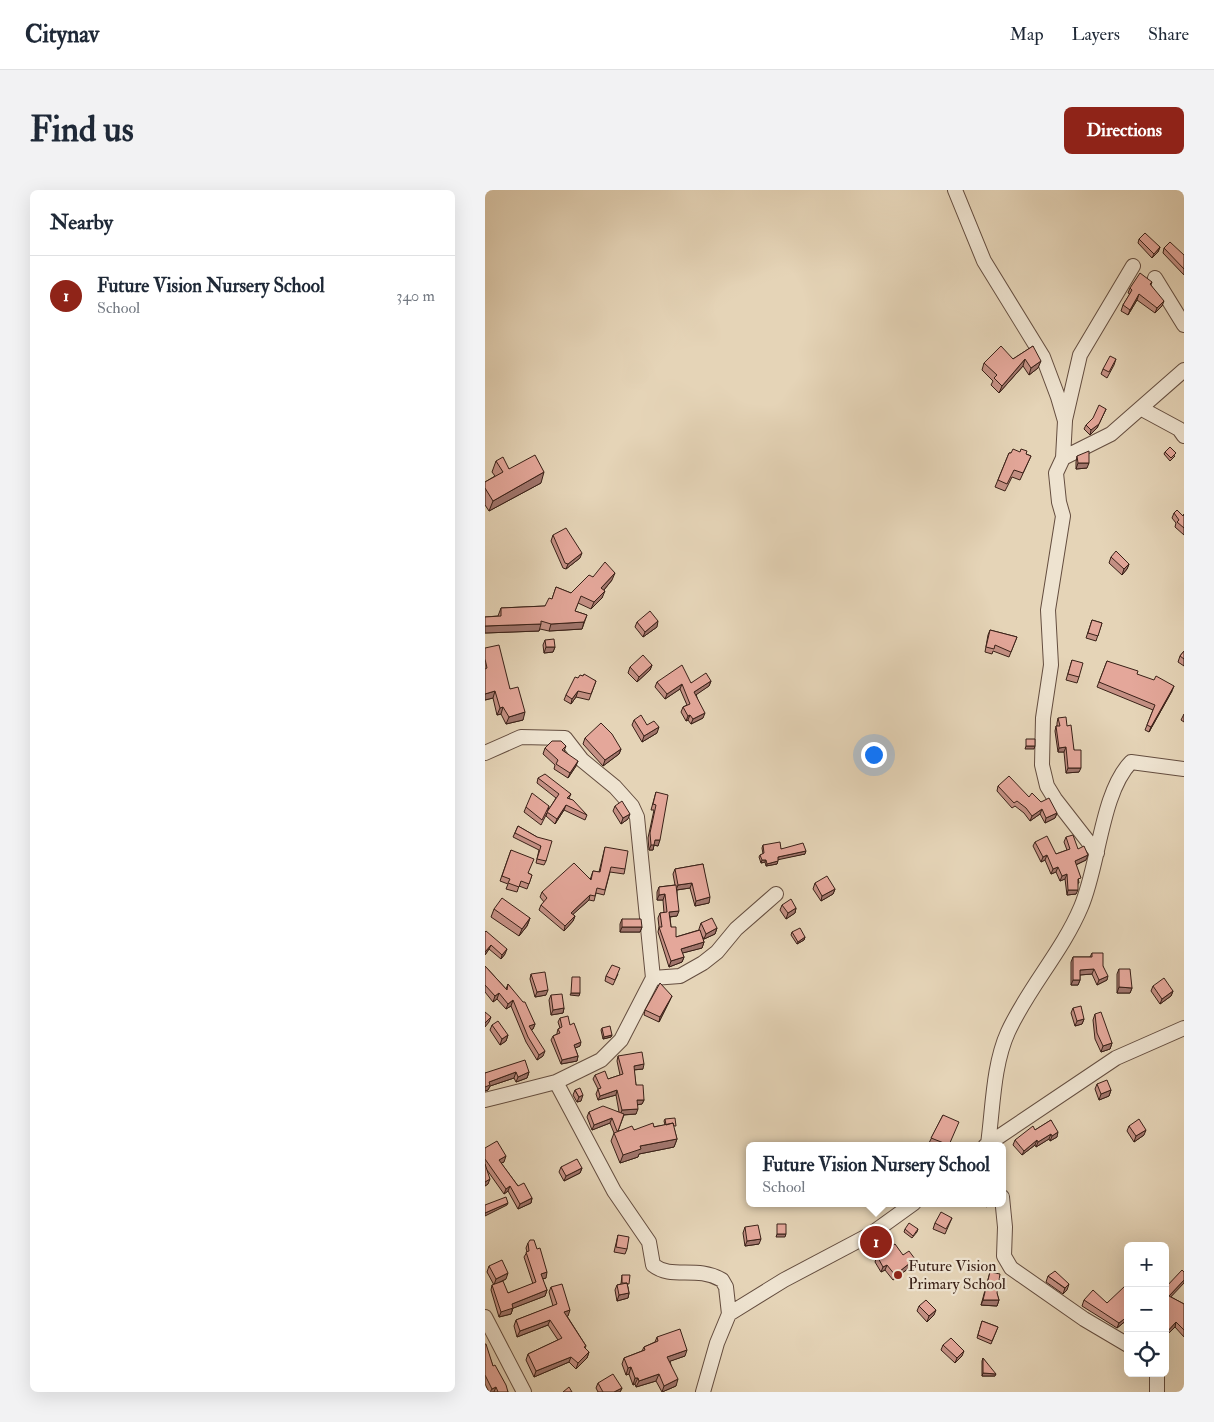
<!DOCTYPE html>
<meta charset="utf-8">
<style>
:root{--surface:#fff;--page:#f2f2f3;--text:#1f2937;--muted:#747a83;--line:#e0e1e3;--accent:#8f2418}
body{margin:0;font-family:"IM FELL Double Pica",serif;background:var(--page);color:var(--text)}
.controls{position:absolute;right:15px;bottom:15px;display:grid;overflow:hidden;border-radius:8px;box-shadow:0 5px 20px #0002}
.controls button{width:45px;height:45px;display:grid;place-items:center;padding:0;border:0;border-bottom:1px solid var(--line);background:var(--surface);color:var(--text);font:25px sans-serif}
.you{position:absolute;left:388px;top:564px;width:18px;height:18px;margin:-12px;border:4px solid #fff;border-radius:50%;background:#1a73e8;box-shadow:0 0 0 8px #1a73e833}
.badge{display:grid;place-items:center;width:32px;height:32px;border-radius:50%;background:var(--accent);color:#fff;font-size:16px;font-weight:700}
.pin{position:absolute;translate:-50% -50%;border:2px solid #fff;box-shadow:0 1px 5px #0006}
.popup{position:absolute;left:261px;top:952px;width:260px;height:65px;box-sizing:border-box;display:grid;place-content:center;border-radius:8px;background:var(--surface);filter:drop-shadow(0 1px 4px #0005);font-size:16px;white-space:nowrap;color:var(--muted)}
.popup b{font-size:19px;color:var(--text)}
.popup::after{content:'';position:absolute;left:50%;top:100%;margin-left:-10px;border:10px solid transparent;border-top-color:var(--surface)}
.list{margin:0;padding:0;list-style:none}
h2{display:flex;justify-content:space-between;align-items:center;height:65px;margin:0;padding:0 20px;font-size:21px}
h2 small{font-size:16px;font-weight:400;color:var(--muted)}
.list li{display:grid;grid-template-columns:32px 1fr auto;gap:15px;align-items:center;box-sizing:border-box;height:80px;padding:0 20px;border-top:1px solid var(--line)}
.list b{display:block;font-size:19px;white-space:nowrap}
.list p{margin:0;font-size:16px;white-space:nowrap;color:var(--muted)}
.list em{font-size:16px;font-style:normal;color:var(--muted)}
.icon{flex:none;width:28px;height:28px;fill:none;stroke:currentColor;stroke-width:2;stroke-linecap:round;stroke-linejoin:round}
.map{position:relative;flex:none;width:699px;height:1202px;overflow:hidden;border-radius:8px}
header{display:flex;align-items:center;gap:30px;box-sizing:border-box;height:70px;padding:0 25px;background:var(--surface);border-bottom:1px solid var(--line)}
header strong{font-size:24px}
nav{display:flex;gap:28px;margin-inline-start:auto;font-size:18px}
.intro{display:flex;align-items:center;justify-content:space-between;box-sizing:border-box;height:120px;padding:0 30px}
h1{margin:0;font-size:35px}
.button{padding:12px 22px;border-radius:8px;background:var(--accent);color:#fff;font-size:18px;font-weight:700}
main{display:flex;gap:30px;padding:0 30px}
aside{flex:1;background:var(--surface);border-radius:8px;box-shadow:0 5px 20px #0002}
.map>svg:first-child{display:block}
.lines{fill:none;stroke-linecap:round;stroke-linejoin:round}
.minor-casing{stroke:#644d3f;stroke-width:16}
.minor{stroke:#eee3d0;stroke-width:14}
.wall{fill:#c49084;stroke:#392017}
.shaded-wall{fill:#a0756c;stroke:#392017}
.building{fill:#e4a79a;stroke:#392017}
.poi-dot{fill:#8f2418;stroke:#eee3d0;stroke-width:2}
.labels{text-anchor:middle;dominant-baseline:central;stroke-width:4.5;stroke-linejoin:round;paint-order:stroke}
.poi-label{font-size:16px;fill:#392017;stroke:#eee3d0;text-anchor:start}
</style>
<header>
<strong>Citynav</strong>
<nav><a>Map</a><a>Layers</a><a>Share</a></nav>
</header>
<div class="intro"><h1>Find us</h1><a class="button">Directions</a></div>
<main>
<aside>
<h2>Nearby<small></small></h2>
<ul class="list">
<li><span class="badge">1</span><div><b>Future Vision Nursery School</b><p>School</p></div><em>340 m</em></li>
</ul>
</aside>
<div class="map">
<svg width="699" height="1202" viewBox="0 0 699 1202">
<rect width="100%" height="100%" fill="#e5d4b7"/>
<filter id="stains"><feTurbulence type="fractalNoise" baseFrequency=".004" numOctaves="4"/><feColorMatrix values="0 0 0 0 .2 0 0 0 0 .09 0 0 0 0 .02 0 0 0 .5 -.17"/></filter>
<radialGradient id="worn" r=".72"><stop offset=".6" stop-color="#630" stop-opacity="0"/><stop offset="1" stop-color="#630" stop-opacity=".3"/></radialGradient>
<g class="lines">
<g class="minor-casing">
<path id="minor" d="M470,0L499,71L558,167L573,207L580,231L578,268L571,283L574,312L578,326L563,420L566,475L558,528L557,575L562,596L570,609L612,663
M670,88L699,135
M657,219L694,239L699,246
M580,230L595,165L648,76
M578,268L626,244L699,180
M0,563L36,547L80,548L97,570L130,597L147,616L152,627L168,788L136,850L116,870L71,892L0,910
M168,788L195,786L218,773L232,762L251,739L291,704
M71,892L129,1001L164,1052L168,1075C187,1090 211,1075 237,1090L241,1097L244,1124
M503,954C508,918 508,875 523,842C543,798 577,762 596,717C614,676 616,603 646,572L699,579
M500,956L631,868L699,838
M517,1007L520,1037L519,1066L526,1078L599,1129L643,1155
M0,1127L39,1202
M672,1183V1202
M218,1202L232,1153L244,1124L299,1090L386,1044L429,1013"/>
</g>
<use href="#minor" class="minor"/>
</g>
<path class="wall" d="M654,49L675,57L673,62L667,68L653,53Z
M679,58L699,65V85L678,63Z
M667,92L666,95L677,116L670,123L652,110L643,125L636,121L638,115L645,104L643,103L645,98Z
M548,156L553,178L544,185L538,176L514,203L506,195L508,191L497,180L499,173L528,169Z
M631,169L629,175L622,188L616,184L618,179Z
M621,219L612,238L605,245L599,239L601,235Z
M680,262L690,266L685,271L679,264Z
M524,263H526L541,264L546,266L535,290L527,287L520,301L510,297Z
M592,266L602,278L591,279V272Z
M11,271L24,279L56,293L4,321L0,315V292L10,286L7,282Z
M689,323L698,326L699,324V345L690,337L691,333L687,328Z
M68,345L95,368L81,379L78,378L66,351Z
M626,367L644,374L642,379L637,385L624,373Z
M108,387L127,390L119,400L117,408L106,419L93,413L90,421L102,425L97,439L64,441L55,439L54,441L0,443V427L13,426L16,418L60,416L67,409L71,397L86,403Z
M607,430L617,433L611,451L601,448Z
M152,432L172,437L158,447L150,437Z
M505,440L532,447L524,467L508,461L507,464L500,462L503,445Z
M60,450L70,457L68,462L59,463L58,455Z
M0,458L25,499L38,530L21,534L16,524L12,525L8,508L0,510Z
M699,461V476L693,472L695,466Z
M587,470L594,487L592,493L581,490Z
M622,471L687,501L664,542L660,540L668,520L612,497Z
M167,475L165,480L152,492L143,483L145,477Z
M98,486L111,491L104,510L91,507L86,514L79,510L81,505L93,488Z
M226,491L224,496L211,504L218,528L206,534L203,530L201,531L196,522L198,517L202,515L195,499L180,509L170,497L172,492L206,493Z
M699,524V532L696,530Z
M573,528L582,536L589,560L594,582L581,583L579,562H573L570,541L571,536H572V533Z
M149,530L162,535L172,543L157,552L147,535Z
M100,548L136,559L134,564L118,576L98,554Z
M81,556L79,561L91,576L83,588L69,579L70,575L58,564L60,558Z
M53,588L86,604L84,608L102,625L100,630L79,620L70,634L61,626L62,623L56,635L39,622L41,617L64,616L63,621L71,608L52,593Z
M513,596L556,612L572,623L570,628L560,633L555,624L545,631L539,623L530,616L527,618L512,601Z
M171,602L173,656L169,655L168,660H164L163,648L169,620H166Z
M130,616L143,629L136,634L128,621Z
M33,636L52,647L61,671L59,675L51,673L54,660L28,647Z
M581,647L593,659L601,670L591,675L594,693H593L591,704L582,705L580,689L575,691L571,682L566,684L560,670L556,672L548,656L550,652L571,664L582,660L579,652Z
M278,655L296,659L320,664L293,669L292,674L281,676L280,672L276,673L274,667L275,665L278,664L277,658Z
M120,657L140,679L139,684L125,682L119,705L111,703L109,711L104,710L88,724L90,726L88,731L79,741L54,720L56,715L59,712L55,707L57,702L105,690L108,681L114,682Z
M26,660L43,683L47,685L42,699L34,696L32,702L21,699L23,694L15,691Z
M218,674L224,713L210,716L205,698L192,700V726L185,727L186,737L191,747L214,740V739L216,733L232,738L230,744L219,749L217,746L219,752L217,758L197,763L199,767L197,772L184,777L173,742L174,737L173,728L175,723H179L178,710H172V702L174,697L190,695L188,684L190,679Z
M330,693L350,699L348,704L336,711L328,699Z
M297,715L311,718L310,723L301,729L295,720Z
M9,719L45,728L42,736L34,746L6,727Z
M137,729L157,737L155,742H135V734Z
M0,742L20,764L16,769L4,759L0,765Z
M307,742L320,747L319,750L312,754L306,745Z
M607,763L618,776L622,790L612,795L607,784L595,785V790L593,795H586V772L588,767H605Z
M0,776L21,799L23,794L50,834L48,839L46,840L58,866L52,870L41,852L26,816L21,819L12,809L8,812L0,802Z
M634,779L647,798L645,803H632V784Z
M46,784L61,805L50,807L45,789Z
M133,784L128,795L120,791L121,786Z
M668,796L688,801L686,806L675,814L666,801Z
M66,805L79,818L78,823L66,825L64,810Z
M185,810L174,832L159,825L160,820Z
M588,818L599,829L597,834L590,836L586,823Z
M610,824L627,853L625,859L616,862L610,849L608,830Z
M75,828L85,835L95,856L90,858L93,866L92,871L76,874L66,850L68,846L72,844V843L73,839L75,838L73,832Z
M7,835L23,845L21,851L15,855L5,840Z
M117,838L127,845L126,847L118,849L116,840Z
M133,866L158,879L149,880L151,895L159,910L157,914L152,915L151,924L139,925L133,941L149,940L180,935L179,931L180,929L189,938L192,949L189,957L154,964L153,967L135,973L126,951L129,943L125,933L107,940L102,927L104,922H134L131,905L113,910L111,904L113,899L108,889L110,885L123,889L135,885L132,871Z
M44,882L42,888L31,892L29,888L5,896L3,900L0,901V883Z
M612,894L626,900L624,906L614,910L610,899Z
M90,900L96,911L92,912L88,905Z
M458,925L464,956H451L444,953Z
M566,930L572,947L565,951L564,949L551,957L550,955L537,965L528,955L530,950L550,940Z
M644,936L659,945L649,952L642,941Z
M0,958L19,972L16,973L33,996L47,1008L46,1013L33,1019L23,1001L19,1004L2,980L3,994L0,996Z
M76,977L97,978L95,983L79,991L74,982Z
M495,1013H504L502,1017Z
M467,1028L460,1044L448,1039L450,1033Z
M260,1037L274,1054L260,1056L258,1043Z
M420,1039H433L432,1042L427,1048L419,1042Z
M133,1045L142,1059L140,1064L129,1062Z
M43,1053L61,1088L57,1089L62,1100L60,1106L28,1118L26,1124L14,1127L6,1100L7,1095L23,1103L48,1094L39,1067L42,1062L41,1058Z
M418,1065L430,1069L428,1075L408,1090L400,1080L396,1082L390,1072L392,1066Z
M4,1076L21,1089L9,1095L2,1082Z
M505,1082L514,1110L512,1116L496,1115Z
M137,1085L143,1097L144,1103L143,1108L132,1111L130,1100L132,1095L136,1094Z
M563,1086L582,1100L578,1104L561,1092Z
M66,1097L83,1126H82L101,1156L100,1158L104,1162L102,1168L91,1179L84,1172L49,1187L41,1170L43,1164L73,1150L63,1135L32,1147L29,1136L31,1130L68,1116L64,1102Z
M643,1099V1129L632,1138L597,1116L599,1110L622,1113Z
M686,1107L699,1114V1147L690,1137Z
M434,1116L449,1125L442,1132L432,1121Z
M497,1131L513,1137L506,1154L492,1148Z
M172,1147L200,1166L185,1171L191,1196L177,1202L171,1191L151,1197L150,1194L148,1195L144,1184L141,1185L137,1174L139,1168L157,1161L159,1157L170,1152Z
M0,1154L8,1176L23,1202H4L0,1194Z
M458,1155L477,1166L470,1173L456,1160Z
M498,1168L510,1186H497V1171Z
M113,1193L137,1198L135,1202H113L111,1198Z"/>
<path class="shaded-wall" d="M675,57L673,62L667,68L669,64Z
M654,104L652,110L643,125L645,120Z
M679,111L677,116L670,123L672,118Z
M540,169L538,176L514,203L517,196Z
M556,171L553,178L544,185L546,178Z
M621,219L612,238L605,245L606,240Z
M593,273H604L602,278L591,279Z
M59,282L56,293L4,321L8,311Z
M97,363L95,368L81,379L83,374Z
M644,374L642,379L637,385L639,379Z
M130,383L127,390L114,406L116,398Z
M120,401L117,408L106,419L109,412Z
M173,431L172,437L158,447L160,442Z
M99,432L97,439L64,441L66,434Z
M56,434L54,441L0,443V436Z
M61,457H70L68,462L59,463Z
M167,475L165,480L152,492L154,487Z
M226,491L224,496L208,507L209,502Z
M197,494L195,499L180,509L182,504Z
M689,496L687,501L664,542L666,537Z
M10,501L8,508L0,510V504Z
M93,501L91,507L86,514L87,509Z
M18,517L16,524L12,525L15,518Z
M40,522L38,530L21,534L24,527Z
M220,523L218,528L206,534L208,529Z
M205,525L203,530L201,531L203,526Z
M174,537L172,543L157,552L159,546Z
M541,556H550L549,559H540Z
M581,557L579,562H573L574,558Z
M136,559L134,564L118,576L120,570Z
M93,571L91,576L83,588L85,583Z
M583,578H596L594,582L581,583Z
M81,615L79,620L70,634L72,629Z
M557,619L555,624L545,631L547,626Z
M572,623L570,628L560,633L561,628Z
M145,624L143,629L136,634L138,628Z
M170,650H175L173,656L169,655L168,660H164L166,655Z
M321,661L320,664L292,670L293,667Z
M562,665L560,670L556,672L558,667Z
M603,665L601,670L588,676L590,671Z
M277,670H281L280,672L276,673Z
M293,671L292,674L281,676L282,674Z
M573,677L571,682L566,684L568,679Z
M582,684L580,689L575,691L577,686Z
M207,693L205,698L191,700L193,695Z
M350,699L348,704L336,711L337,706Z
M583,700H593L591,704L582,705Z
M180,704L178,710H172L174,705Z
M105,705L104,710L84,728L86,723Z
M225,707L224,713L210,716L211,711Z
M311,718L310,723L301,729L303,723Z
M194,721L192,726L183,727L184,722Z
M90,726L88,731L79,741L80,736Z
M45,728L42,736L34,746L37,739Z
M137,737H157L155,742H135Z
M232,738L230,744L219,749L221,744Z
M320,747L319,750L312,754L313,752Z
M219,752L217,758L194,764L196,759Z
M6,755L4,759L0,765V762Z
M22,759L20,764L16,769L17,765Z
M199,767L197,772L184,777L186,771Z
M609,779L607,784L594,785L595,780Z
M623,786L622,790L612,795L614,790Z
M588,790H595L593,795H586Z
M634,797L647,798L645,803H632Z
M63,800L61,805L50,807L52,802Z
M688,801L686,806L675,814L677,809Z
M14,803L12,809L8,812L10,806Z
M86,803H95L94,806L85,805Z
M187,806L174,832L175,827Z
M28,810L26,816L21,819L23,814Z
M79,818L78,823L66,825L68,820Z
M6,827L4,832L0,837V833Z
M599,829L597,834L590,836L592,831Z
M50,834L48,839L42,841L44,836Z
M23,845L21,851L15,855L17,849Z
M127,845L126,847L118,849L119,847Z
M96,852L95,856L88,859L89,855Z
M627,853L625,859L616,862L618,856Z
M60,861L58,866L52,870L54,865Z
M93,866L92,871L76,874L77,870Z
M159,874L158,879L147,880L149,876Z
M31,882L29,888L5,896L3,900L0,901V897L4,892Z
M44,882L42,888L31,892L33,887Z
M132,900L131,905L113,910L115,906Z
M626,900L624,906L614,910L616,904Z
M98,905L96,911L92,912L94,907Z
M152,910H159L157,914L150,915Z
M153,919L151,924L135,925L137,920Z
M127,928L125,933L107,940L109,935Z
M661,940L659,945L649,952L651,946Z
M573,942L572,947L565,951L567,946Z
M566,944L564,949L551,957L553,952Z
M192,949L189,957L154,964L153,967L135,973L138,965L155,956Z
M552,950L550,955L537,965L539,961Z
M21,966L19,972L12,975L14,970Z
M97,978L95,983L79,991L81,986Z
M5,989L3,994L0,996V992Z
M25,996L23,1001L19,1004L21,999Z
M47,1008L46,1013L33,1019L35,1014Z
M23,1013L22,1015L0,1026V1023Z
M292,1044H301L300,1047H291Z
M276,1049L274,1054L260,1056L262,1051Z
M430,1069L428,1075L408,1090L410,1085Z
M402,1075L400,1080L396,1082L398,1077Z
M62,1082L61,1088L54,1090L56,1084Z
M23,1083L21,1089L9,1095L11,1089Z
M699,1090V1093L682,1111L684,1106Z
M584,1094L582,1100L578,1104L580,1098Z
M62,1100L60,1106L26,1119L28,1118L26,1124L14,1127L16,1122L27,1114Z
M144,1103L143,1108L132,1111L134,1105Z
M498,1110H514L512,1116L496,1115Z
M85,1120L83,1126L77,1128L79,1122Z
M451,1120L449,1125L442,1132L444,1126Z
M643,1126V1129L632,1138L634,1133Z
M65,1130L63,1135L32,1147L35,1141Z
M691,1132L690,1137L680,1147V1144Z
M202,1160L200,1166L180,1173L182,1167Z
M479,1161L477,1166L470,1173L472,1168Z
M104,1162L102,1168L91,1179L93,1173Z
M86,1167L84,1172L49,1187L51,1181Z
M146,1177L144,1184L141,1185L143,1178Z
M498,1183L511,1184L510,1186H497Z
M174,1184L171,1191L151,1197L154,1191Z
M150,1188H153L150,1194L148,1195Z
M193,1189L191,1196L177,1202L179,1196Z
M11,1197L9,1202H5L7,1199Z
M137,1198L135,1202H129Z"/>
<path class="building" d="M660,43L675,57L669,64L654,49Z
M685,52L699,65V79L679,58Z
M655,83L667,92L665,94L679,111L672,118L654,104L645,120L638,115L647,100L645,98Z
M516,156L528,169L548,156L556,171L546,178L540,169L517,196L509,188L512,185L499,173Z
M625,166L631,169L624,182L618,179Z
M614,215L621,219L614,234L606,240L601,235L608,228Z
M685,257L691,263L686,268L680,262Z
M528,259L535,262L536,259L542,261L541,264L546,266L538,283L529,280L522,294L513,290L524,263H526Z
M604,261V273H593L592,266Z
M50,265L59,282L8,311L0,298V292L18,282L11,271L18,267L24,279Z
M692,320L698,326L699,324V338L692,332L694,330L689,323Z
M81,338L97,363L83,374L80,373L68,345Z
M631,361L644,374L639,379L626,367Z
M120,372L130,383L116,398L120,401L109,412L96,406L90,421L102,425L99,432L66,434L56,431V434L0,436V427L16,426V418L60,416L64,408L67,409L71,397L86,403L104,385L108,387Z
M165,421L173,431L160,442L152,432Z
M607,430L617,433L613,446L603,443Z
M505,440L532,447L526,462L510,455L509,459L501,457Z
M69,449L70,457H61L60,450Z
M14,455L25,499L33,497L40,522L24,527L18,517L15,518L10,501L0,504V479L2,478L0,469V458Z
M699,461V469L695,466Z
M158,465L167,475L154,487L145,477Z
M587,470L598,473L594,487L583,484Z
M622,471L653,481L652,484L669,490L671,486L689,496L666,537L662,535L670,515L614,492Z
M197,475L206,493L221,483L226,491L209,502L220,523L208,529L205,525L203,526L198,517L205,514L197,494L182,504L172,492Z
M99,484L111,491L106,504L93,501L87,509L81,505L90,487L93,488L95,485L98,486Z
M156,525L162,535L169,531L174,537L159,546L149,530Z
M581,527L582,536L586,535L589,560H596V578H583L581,557L574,558L571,536H575L573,528Z
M116,533L127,544L136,559L120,570L100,548Z
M541,549H550V556H541Z
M67,551H76L81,556L77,560L93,571L85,583L71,574L73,570L60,558Z
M60,584L86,604L82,608L88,610L102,625L81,615L72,629L62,622L74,604L53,588Z
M524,586L544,607L547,603L556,612L564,608L572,623L561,628L557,619L547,626L541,618L532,611L529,613L513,596Z
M171,602L183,605L175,650H170L169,655H166L165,643L171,615L168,614Z
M47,603L64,616L57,630L41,617Z
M137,611L145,624L138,628L130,616Z
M33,636L52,647L67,651L61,671L52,669L56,656L30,643Z
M588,645L593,659L599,656L603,665L590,671L596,688L593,689V700H583L582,684L577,686L573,677L568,679L562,665L558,667L550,652L562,646L571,664L585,659L581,647Z
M295,652L296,659L318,653L321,661L293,667V671L282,674L281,670H277L275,665L279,663L278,655Z
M120,657L143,661L140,679L126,677L120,700L112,698L110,706L105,705L86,723L90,726L80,736L56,715L62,708L57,702L89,673L106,690L108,681L115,682Z
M26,660L49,669L43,683L47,685L44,694L36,691L34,697L23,693L25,689L17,686Z
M218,674L225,707L211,711L207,693L193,695L190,679Z
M342,686L350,699L337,706L330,693Z
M191,695L194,721L184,722L186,737H191V747L215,740L219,752L196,759L199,767L186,771L174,737H177L175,723L182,722L180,704L174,705V697Z
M17,708L45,728L37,739L9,719Z
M306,709L311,718L303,723L297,715Z
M227,728L232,738L221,744L216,733Z
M137,729H156L157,737H137Z
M315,738L320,747L313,752L307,742Z
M1,741L22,759L17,765L6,755L0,762V742Z
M607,763H618V776L623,786L614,790L609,779L595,780V790H588V767H607Z
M127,775L135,778L130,790L121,786Z
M0,776L22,800L23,794L38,812H40L50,834L44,836L60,861L54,865L43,847L28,810L23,814L14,803L10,806L0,795Z
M634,779H645L647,798L634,797Z
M60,782L63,800L52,802L46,784Z
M87,787H95V803H86Z
M679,788L688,801L677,809L668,796Z
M175,793L187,806L175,827L160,820Z
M77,804L79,818L68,820L66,805Z
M596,816L599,829L592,831L588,818Z
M0,822L6,827L0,833Z
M616,822L627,853L618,856L612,843L610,824Z
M83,826L85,835L89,833L96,852L89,855L93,866L77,870L68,846L75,843L73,839L77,837L75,828Z
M13,831L23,845L17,849L7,835Z
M125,836L127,845L119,847L117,838Z
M157,862L159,874L149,876L151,895H158L159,910H152L153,919L137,920L132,900L115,906L113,899L116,898L110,885L120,881L123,889L138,884L133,866Z
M40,870L44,882L33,887L31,882L4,892L5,895L0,897V883Z
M622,890L626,900L616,904L612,894Z
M95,898L98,905L94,907L90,900Z
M118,916L139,924L133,941H132L127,928L109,935L104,922Z
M458,925L474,932L464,955L446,948Z
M190,928L191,936H189L188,933L181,935L180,929Z
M654,929L661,940L651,946L644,936Z
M566,930L573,942L567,946L566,944L553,952L552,950L539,961L530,950L548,936L550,940Z
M168,933L169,937L188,933L192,949L155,956L156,959L138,965L129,943L147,936L149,940Z
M12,951L21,966L14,970L33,996L39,993L47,1008L35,1014L25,996L21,999L0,969V958Z
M92,969L97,978L81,986L76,977Z
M0,974L5,989L0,992Z
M21,1007L23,1013L0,1023V1015Z
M456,1022L467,1028L461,1039L450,1033Z
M424,1033L433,1039L428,1046L420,1039Z
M292,1034H301V1044H292Z
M273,1035L276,1049L262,1051L260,1037Z
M133,1045L144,1047L142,1059L131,1057Z
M45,1050H49L52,1059L55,1058L62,1082L56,1084L62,1100L27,1114L28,1118L16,1122L7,1095L18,1091L23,1103L51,1092L41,1062L44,1061L43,1053Z
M410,1054L418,1065L424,1061L430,1069L410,1085L402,1075L398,1077L392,1066Z
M17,1070L23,1083L11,1089L4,1076Z
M697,1080L699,1082V1090L684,1106L699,1114V1140L691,1132L680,1144V1098Z
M570,1081L584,1094L580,1098L563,1086Z
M505,1082L515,1084L512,1103L514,1110H498Z
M137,1085H145L144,1094H142V1093H137Z
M142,1093L144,1103L134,1105L132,1095Z
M77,1094L85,1120L79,1122L101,1156L99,1157L104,1162L93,1173L86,1167L51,1181L43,1164L77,1148L65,1130L35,1141L31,1130L72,1114L66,1097Z
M640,1096L643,1099V1126L634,1133L599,1110L608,1100L622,1113Z
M441,1110L451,1120L444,1126L434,1116Z
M497,1131L513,1137L507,1151L493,1145Z
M195,1139L202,1160L182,1167L193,1189L179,1196L174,1184L154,1191L153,1188H150L146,1177L143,1178L139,1168L160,1160L159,1157L173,1151L172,1147Z
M466,1148L479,1161L472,1168L458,1155Z
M0,1154H1L8,1176L10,1175L21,1195L23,1202H13L11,1197L7,1199L0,1185Z
M498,1168L511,1184L498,1183Z
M128,1184L137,1198L129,1202H118L113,1193Z
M84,1197L87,1202H78Z"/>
<circle class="poi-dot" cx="413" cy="1085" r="5"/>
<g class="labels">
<g class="poi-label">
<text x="423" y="1076">Future Vision<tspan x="423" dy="18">Primary School</tspan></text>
</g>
</g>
<rect width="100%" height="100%" filter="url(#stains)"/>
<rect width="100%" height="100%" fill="url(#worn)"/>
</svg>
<div class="controls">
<button>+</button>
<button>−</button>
<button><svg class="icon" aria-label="locate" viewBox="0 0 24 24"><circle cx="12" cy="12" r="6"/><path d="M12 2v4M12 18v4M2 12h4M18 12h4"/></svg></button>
</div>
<div class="you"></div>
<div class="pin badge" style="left:391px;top:1052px">1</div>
<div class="popup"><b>Future Vision Nursery School</b>School</div>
</div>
</main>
